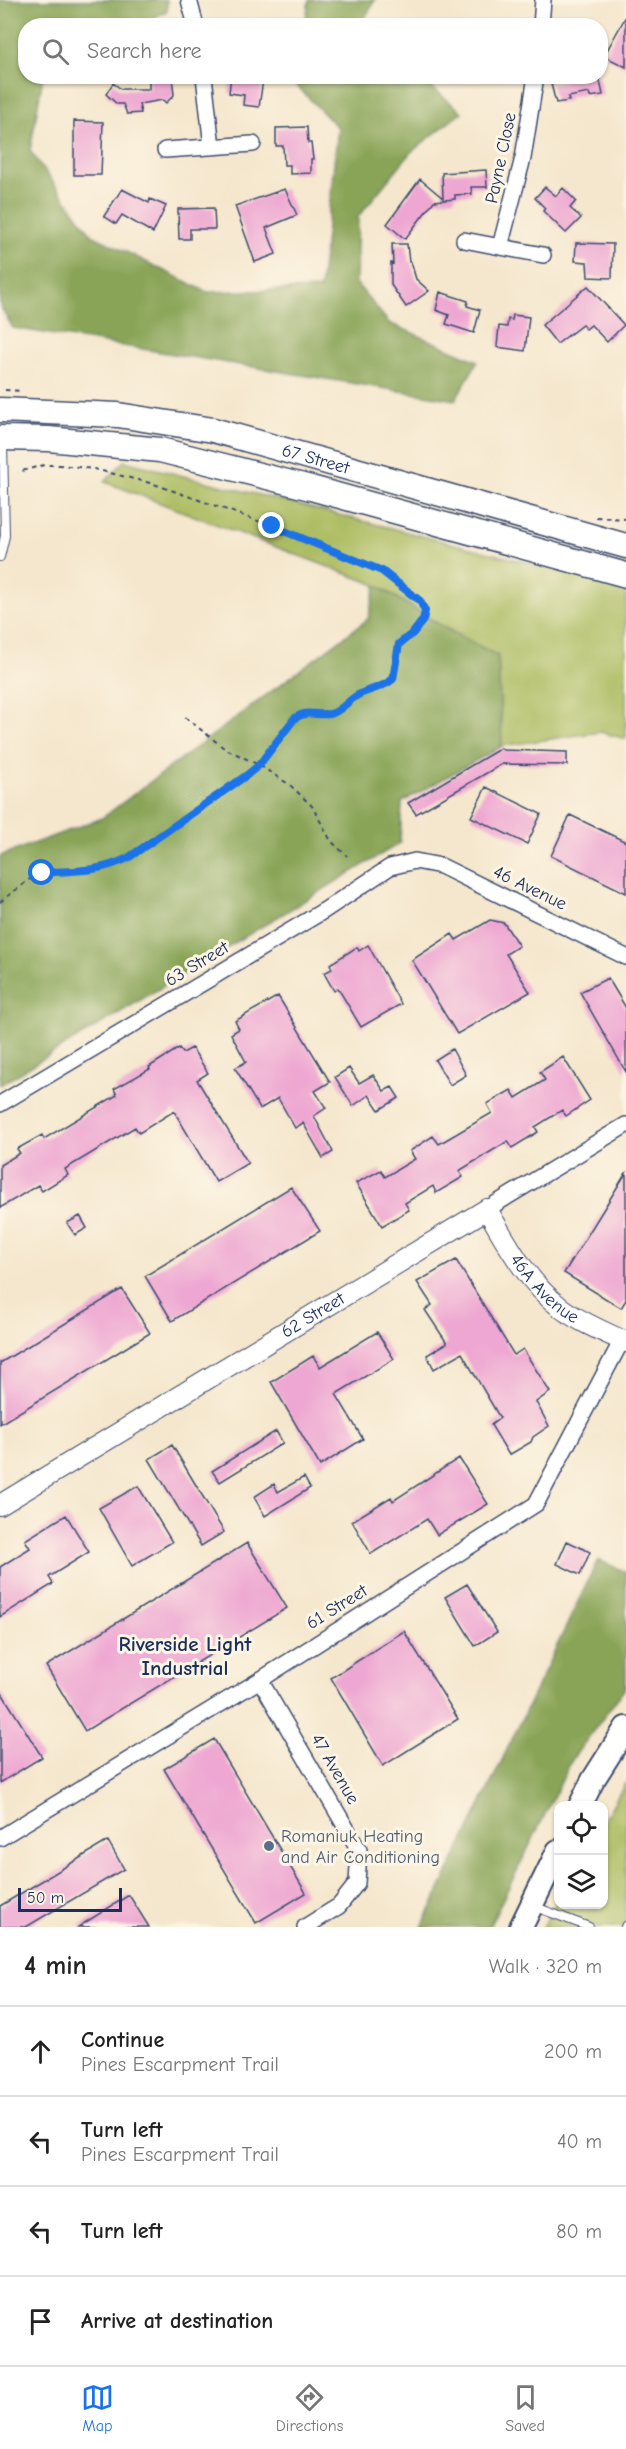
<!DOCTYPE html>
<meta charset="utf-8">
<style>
:root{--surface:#fff;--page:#f2f2f2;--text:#222;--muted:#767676;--line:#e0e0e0;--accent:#1a73e8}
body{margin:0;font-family:"Comic Neue",sans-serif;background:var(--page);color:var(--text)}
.controls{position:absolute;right:18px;bottom:18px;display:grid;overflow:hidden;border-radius:12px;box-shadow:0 2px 4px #0004}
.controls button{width:54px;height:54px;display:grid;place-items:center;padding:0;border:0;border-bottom:2px solid var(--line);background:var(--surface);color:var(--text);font:30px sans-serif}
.scale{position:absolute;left:18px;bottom:15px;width:104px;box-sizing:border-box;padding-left:6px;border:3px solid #1b2f5e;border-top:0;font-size:16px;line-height:21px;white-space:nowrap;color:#1b2f5e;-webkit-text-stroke:4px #fcf5e5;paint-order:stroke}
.stop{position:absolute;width:18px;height:18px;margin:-14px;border:4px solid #1a73e8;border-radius:50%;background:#fff}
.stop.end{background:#1a73e8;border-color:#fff;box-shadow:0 2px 6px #0008}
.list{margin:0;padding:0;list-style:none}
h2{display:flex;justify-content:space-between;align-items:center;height:78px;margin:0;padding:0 24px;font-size:26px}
h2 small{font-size:20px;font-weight:400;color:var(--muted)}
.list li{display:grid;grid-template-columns:39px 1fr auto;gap:18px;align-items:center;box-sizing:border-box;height:90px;padding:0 24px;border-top:2px solid var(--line)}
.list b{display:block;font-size:22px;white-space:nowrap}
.list p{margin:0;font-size:20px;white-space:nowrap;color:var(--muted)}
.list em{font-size:20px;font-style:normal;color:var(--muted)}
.icon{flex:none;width:33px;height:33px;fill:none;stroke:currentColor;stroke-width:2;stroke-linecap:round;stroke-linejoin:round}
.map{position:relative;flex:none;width:626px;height:1927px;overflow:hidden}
.search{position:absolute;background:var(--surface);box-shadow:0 2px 4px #0004;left:18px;right:18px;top:18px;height:66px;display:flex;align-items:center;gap:15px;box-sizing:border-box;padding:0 21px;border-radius:24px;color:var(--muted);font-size:22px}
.sheet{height:438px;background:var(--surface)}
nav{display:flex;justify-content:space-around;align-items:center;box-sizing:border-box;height:84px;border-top:2px solid var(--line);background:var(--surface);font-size:16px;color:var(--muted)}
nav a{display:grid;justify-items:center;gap:3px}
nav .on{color:var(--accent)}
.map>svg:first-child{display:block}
.green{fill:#acbc60;stroke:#64765f;stroke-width:1.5}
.forest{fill:#89a456;stroke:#526a5a;stroke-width:1.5}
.building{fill:#eea7d2}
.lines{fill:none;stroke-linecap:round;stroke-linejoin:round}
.service-casing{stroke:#3c4b6f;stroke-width:10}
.minor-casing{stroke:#3c4b6f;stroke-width:18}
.tertiary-casing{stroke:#3c4b6f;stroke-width:22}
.secondary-casing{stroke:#3c4b6f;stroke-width:26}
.primary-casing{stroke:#3c4b6f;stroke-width:27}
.path{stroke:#3c4b6f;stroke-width:2;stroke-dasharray:4.5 4.5;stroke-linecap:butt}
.service{stroke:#fff;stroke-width:8}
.minor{stroke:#fff;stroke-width:15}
.tertiary{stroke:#fff;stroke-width:20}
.secondary{stroke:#fff;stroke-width:22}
.primary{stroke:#fff;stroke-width:24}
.route{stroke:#1a73e8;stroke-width:8}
.service-dot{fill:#5c6f8a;stroke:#fcf5e5;stroke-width:2}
.labels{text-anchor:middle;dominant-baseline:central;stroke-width:6;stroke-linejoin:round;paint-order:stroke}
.street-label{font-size:18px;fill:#1b2f5e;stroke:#fcf5e5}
.service-label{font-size:18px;fill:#4e5e75;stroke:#fcf5e5;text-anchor:start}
.quarter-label{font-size:21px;font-weight:bold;fill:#1b2f5e;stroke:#fcf5e5}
</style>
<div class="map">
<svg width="626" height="1927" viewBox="0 0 626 1927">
<rect width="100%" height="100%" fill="#fcf5e5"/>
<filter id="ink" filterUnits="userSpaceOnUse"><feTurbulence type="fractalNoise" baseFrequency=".0167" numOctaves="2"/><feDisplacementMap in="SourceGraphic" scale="12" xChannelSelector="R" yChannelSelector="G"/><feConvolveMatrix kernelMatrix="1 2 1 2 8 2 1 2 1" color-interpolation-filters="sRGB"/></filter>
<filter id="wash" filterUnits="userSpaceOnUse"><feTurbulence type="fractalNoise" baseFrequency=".008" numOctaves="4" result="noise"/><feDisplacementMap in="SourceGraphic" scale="24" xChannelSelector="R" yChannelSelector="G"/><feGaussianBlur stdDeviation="1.35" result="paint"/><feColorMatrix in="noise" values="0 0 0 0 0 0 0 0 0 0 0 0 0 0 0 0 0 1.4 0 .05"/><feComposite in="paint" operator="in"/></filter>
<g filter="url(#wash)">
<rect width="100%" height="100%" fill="#f5e7cd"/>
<path class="green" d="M124,461L626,587V739L600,732L502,746L498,656L443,627L376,585L105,482Z
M626,1782V1927H543L558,1898V1904H604V1820Z"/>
<path class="forest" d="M0,0H167V11L139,25L26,26V76L43,77L30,151L92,235L207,292L320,289L338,128L295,84L296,77H419L462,112L410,153L358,217L356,283L389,323L478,361L455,400L13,328L0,306Z
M309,0H375L365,18L370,25H305Z
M376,585L443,627L498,656L502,746L402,802L400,843L0,1085V856L102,818L368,619Z
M598,1560L626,1572V1687L573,1758L489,1927H422Z"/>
<g id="blocks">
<path class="building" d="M626,16V67L604,56Z
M149,76H172L174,95L166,103L163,100L139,104L141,113L127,114L123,104H117L106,94L113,83L121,89H149Z
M231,76H252V79L263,80L259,107L243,105L244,95L229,93Z
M563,76H599L603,95L590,97L589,93L568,97L569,101L556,103L551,84L563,82Z
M74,121L103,122L101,175H74Z
M307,127L308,143H311L313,159H311V173L290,174V165H284L283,146H276V128Z
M486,170L487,187H471L472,194L455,195V199L434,201L405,239L387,224L420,179L443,198L442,173Z
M545,187L556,196L563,188L576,201L570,208L581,218L566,233L543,211L545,208L535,198Z
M122,189L149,203L150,199L166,206L153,233L122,215L116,224L104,216Z
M285,189L297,215L266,228L276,254L255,262L235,206Z
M214,208L215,229H190V239H179L178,209Z
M576,243L613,244L612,278L588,277L587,262L575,261Z
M392,244H407L409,262H411L416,279L429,291L406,307L391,285V263L393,264Z
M588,286L624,325L607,342L591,325L586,329L582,325L557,344L542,325Z
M440,292L468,301L467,306L480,310L474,333L446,324L449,315L436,310Z
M513,315L529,317L525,351L497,347L499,326L507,327L508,319L512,320Z
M501,748L503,750L567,752V765L502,764L416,814L408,803Z
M486,787L541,814L527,844L471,817Z
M570,815L626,842V893L551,856Z
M490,920L504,923L519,946L506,954L530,992L457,1034L412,960L452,934L456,940Z
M368,945L401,1004L361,1027L338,988L334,991L324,973L332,969L330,964L357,947L359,951Z
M608,978L626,1008V1072L580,992Z
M278,996L330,1082L315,1091L326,1108L314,1116L333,1152L323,1158L303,1123L295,1128L278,1098L260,1109L235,1068L246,1062L231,1034L239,1029L235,1021Z
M179,1048L183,1053L192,1048L208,1073L197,1080L248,1163L216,1182L174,1111L139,1133L135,1127L65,1169L68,1175L42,1191L38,1185L0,1208V1165L20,1153L17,1149L42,1135L44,1139L117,1095L114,1089L150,1069L149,1067Z
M452,1049L466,1075L450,1085L435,1060Z
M563,1057L590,1100L566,1116L562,1110L535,1127L538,1132L512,1148L508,1141L459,1171L463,1177L436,1193L433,1186L405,1203L409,1210L382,1226L356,1183L381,1170L385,1177L415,1159L410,1151L433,1136L439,1144L492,1113L487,1104L511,1090L516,1098L545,1080L540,1072Z
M349,1068L359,1083L373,1075L384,1091L392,1087L399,1098L379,1110L369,1095L353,1106L335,1077Z
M626,1173V1300L621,1308L564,1273Z
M291,1187L320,1231L172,1321L145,1276Z
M80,1216L87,1228L75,1235L67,1223Z
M456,1260L514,1355L523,1349L550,1392L536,1402L549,1426L533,1437L531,1442L509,1455L491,1425L500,1418L462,1353L434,1369L427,1355L447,1343L425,1310L432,1305L417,1282Z
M122,1289L150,1333L0,1424V1363Z
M377,1332L394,1359L336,1394L363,1439L320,1466L271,1382L313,1356L320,1367Z
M276,1431L283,1443L220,1482L212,1471Z
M172,1445L224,1532L201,1546L149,1459Z
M459,1458L488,1504L437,1535L427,1519L371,1554L352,1521L391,1497L393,1501Z
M304,1477L310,1488L265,1516L254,1497L274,1484L278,1492Z
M138,1486L172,1542L132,1566L99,1508Z
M66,1515L89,1552L49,1577L53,1584L0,1617V1567L30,1548L25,1540Z
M567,1541L590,1552L580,1575L557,1564Z
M247,1543L287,1608L85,1731L46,1666Z
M467,1584L497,1632L475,1646L445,1597Z
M404,1631L458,1719L383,1766L331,1678Z
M0,1690L42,1757L0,1783Z
M214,1739L306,1893L256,1923L164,1769Z
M108,1841L124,1869L26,1927H0V1906Z
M129,1895L149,1927H78Z"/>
</g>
</g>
<g filter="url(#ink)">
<use href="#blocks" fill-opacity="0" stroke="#3c4b6f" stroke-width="1.5"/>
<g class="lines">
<g class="service-casing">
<path id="service" d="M0,557L5,536L3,442
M533,1906L589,1927
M625,1927L626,1926"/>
</g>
<g class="minor-casing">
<path id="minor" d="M189,0L196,26
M541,26L543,0
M204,76L212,147
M165,150L253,144
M464,240L543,255
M500,247L523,158L536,76
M0,1104L325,910L390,867L415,861L441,866L626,957
M487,1209L626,1125
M260,1680L359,1850L357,1883L339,1906L305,1927
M0,1838L260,1680L536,1504L622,1340"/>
</g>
<g class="tertiary-casing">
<g id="tertiary">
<path id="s1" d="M0,1505L487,1209C508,1245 527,1282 561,1308C580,1322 604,1332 626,1342"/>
</g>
</g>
<g class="secondary-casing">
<path id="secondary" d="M580,1806L593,1780L626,1728
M521,1927L558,1851"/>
</g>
<g class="primary-casing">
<g id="primary">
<path id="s2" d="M0,410L118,415L213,430L626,546"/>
<path d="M0,438L49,439L160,450L311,488L626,575"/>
</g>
</g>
<path class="path" d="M5,390L21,391
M596,517L626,519
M185,717L224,748L259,765L290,785L312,806L331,841L347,856
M0,902L34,876L49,872L97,870L128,858L247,775L259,765L300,714L304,712H335L360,693L390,682L394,674L399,644L413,633L423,620L425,611L420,601L382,571L272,526L154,484L94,469L60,465H44L18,472"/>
<use href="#service" class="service"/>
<use href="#minor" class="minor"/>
<use href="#tertiary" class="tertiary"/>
<use href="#secondary" class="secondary"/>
<use href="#primary" class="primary"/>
</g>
</g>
<g class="lines" filter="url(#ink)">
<path class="route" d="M42,873C75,870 97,873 128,858L247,775L259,765L294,719C307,709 316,716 330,714C341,712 348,700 358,695C369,689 383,688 393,679L399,644L413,633L423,620L425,611L420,601L382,571L272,526"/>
</g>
<circle class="service-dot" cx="269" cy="1846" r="6"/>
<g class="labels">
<g class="street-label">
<text transform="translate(501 158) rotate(-78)">Payne Close</text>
<text stroke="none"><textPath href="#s2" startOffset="321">67 Street</textPath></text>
<text transform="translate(530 888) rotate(26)">46 Avenue</text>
<text transform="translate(197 964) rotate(-31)">63 Street</text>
<text stroke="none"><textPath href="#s1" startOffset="669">46A Avenue</textPath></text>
<text stroke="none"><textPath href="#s1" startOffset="366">62 Street</textPath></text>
<text transform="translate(337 1607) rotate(-32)">61 Street</text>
<text transform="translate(335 1769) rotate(60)">47 Avenue</text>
</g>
<g class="service-label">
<text x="281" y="1836">Romaniuk Heating<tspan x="281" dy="21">and Air Conditioning</tspan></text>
</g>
<g class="quarter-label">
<text x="185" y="1644">Riverside Light<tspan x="185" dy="24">Industrial</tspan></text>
</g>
</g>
</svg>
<div class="controls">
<button><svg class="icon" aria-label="locate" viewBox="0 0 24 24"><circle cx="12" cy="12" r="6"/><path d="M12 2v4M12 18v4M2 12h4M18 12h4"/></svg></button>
<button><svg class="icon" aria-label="layers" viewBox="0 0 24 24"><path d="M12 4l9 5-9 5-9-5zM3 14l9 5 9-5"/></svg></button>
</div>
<div class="scale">50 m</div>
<div class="stop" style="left:42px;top:873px"></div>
<div class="stop end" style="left:272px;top:526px"></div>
<div class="search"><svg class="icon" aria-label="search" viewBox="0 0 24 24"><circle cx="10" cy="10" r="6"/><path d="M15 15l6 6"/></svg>Search here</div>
</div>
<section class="sheet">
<h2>4 min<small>Walk · 320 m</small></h2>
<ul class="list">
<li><svg class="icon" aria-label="ahead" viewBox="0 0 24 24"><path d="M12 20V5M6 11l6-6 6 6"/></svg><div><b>Continue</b><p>Pines Escarpment Trail</p></div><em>200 m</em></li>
<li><svg class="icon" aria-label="left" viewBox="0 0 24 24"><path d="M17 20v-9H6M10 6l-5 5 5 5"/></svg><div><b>Turn left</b><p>Pines Escarpment Trail</p></div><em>40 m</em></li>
<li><svg class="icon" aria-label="left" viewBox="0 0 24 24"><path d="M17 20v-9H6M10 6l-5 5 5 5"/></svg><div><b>Turn left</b></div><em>80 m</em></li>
<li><svg class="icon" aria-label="arrive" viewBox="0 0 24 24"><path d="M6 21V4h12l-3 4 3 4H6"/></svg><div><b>Arrive at destination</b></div></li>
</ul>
</section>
<nav>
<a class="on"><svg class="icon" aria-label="map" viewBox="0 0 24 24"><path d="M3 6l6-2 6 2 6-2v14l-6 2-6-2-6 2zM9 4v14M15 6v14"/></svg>Map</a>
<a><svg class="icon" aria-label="directions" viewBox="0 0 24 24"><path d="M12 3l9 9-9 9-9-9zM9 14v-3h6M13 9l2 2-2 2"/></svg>Directions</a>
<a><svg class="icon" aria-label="saved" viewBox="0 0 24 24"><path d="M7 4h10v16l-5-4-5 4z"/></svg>Saved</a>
</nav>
